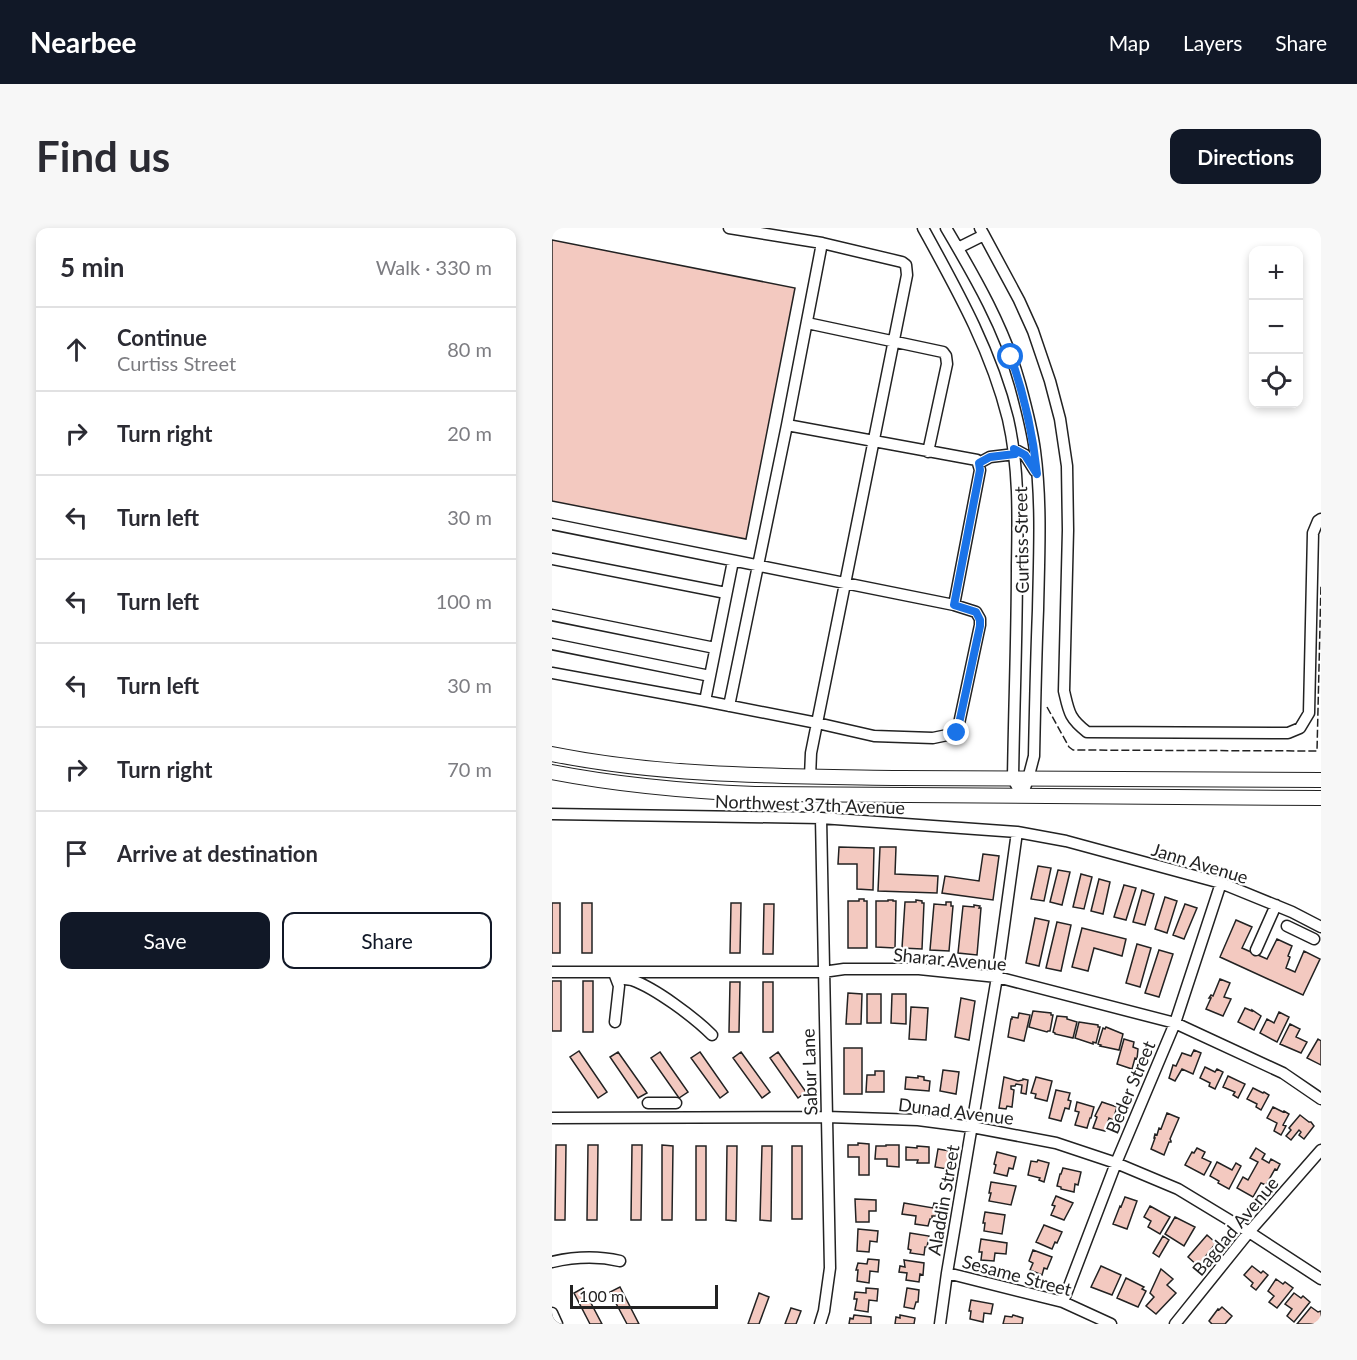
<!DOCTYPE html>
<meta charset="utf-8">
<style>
:root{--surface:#fff;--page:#f7f7f7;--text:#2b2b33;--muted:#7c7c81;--line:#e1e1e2;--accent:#111827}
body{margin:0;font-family:Lato,sans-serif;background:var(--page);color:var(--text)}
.controls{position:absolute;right:18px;top:18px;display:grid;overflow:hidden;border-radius:12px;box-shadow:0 3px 9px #0003}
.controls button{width:54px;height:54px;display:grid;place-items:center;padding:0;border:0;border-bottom:2px solid var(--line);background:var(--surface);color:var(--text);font:30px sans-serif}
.scale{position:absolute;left:18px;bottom:15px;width:148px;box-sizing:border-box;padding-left:6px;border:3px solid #222;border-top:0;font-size:16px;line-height:21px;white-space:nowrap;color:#222;-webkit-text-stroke:4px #fff;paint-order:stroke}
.stop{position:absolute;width:18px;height:18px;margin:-14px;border:4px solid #1a73e8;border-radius:50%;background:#fff}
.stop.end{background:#1a73e8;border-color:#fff;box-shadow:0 2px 6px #0008}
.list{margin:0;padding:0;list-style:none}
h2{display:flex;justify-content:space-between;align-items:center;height:78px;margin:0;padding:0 24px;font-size:26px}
h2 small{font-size:20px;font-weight:400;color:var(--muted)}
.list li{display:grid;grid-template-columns:39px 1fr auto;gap:18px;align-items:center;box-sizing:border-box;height:84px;padding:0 24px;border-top:2px solid var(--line)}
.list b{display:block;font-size:22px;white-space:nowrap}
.list p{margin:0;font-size:20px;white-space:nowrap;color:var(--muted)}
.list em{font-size:20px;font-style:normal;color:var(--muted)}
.actions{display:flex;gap:12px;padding:18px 24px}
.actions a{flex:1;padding:14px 0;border:2px solid var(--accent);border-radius:12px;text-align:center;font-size:21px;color:var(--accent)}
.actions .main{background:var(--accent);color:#fff}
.icon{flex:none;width:33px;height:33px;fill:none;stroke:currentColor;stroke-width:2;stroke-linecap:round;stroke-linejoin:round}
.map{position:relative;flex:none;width:769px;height:1096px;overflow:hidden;border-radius:12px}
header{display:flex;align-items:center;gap:36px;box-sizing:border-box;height:84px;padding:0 30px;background:var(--accent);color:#fff}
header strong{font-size:28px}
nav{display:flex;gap:33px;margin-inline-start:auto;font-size:21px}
.intro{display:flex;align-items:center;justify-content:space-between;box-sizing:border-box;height:144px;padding:0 36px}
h1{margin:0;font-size:42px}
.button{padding:15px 27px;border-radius:12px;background:var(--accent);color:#fff;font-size:21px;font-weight:700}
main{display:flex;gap:36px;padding:0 36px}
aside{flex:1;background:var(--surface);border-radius:12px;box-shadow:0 3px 9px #0003}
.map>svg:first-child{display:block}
.building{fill:#f3c9c0;stroke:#222;stroke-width:1.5}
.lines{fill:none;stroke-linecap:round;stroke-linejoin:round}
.minor-casing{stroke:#222;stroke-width:13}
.major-casing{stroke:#222;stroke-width:16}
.minor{stroke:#fff;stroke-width:10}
.major{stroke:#fff;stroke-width:14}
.fence{stroke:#222;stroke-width:1.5;stroke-dasharray:8 3;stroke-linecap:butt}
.route{stroke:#1a73e8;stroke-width:8}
.labels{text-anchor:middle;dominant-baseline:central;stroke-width:4.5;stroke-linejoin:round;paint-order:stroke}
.street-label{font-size:18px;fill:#222;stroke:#fff}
</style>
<header>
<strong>Nearbee</strong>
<nav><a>Map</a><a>Layers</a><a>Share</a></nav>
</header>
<div class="intro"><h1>Find us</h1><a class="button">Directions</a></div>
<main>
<aside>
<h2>5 min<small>Walk · 330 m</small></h2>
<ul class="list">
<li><svg class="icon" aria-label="ahead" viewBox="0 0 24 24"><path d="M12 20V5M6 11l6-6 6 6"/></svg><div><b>Continue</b><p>Curtiss Street</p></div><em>80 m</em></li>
<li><svg class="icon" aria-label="right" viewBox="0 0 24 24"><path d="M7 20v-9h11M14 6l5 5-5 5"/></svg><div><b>Turn right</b></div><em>20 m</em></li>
<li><svg class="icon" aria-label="left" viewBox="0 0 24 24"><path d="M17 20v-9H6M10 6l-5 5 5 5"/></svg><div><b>Turn left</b></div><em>30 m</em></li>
<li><svg class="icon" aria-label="left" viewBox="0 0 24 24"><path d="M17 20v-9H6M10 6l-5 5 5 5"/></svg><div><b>Turn left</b></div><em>100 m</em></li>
<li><svg class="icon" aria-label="left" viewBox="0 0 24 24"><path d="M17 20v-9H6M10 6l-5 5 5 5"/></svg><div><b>Turn left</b></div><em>30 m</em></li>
<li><svg class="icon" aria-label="right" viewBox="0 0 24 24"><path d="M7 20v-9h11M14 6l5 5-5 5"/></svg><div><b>Turn right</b></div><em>70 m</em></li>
<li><svg class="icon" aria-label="arrive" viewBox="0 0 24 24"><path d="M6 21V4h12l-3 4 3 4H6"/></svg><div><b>Arrive at destination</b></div></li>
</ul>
<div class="actions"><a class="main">Save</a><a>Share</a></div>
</aside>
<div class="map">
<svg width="769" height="1096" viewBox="0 0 769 1096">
<rect width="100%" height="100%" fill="#fff"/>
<path class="building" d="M0,12L243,60L194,311L0,273Z
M287,619L322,620L321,662L305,661V636H286Z
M328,619H344L343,646L386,648L385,665L326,663Z
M431,626L447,628L441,672L390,665L393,648L427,653Z
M486,638L499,640L492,673L479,671Z
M506,642L518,644L510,677L498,674Z
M529,646L540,649L532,681L521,679Z
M547,651L558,654L551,686L539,683Z
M572,657L584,660L574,692L562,689Z
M590,662L602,666L593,697L581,694Z
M613,669L625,673L615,705L603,701Z
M307,671H312V673H315V720H296V673H307Z
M336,672H341V673H344L343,720L324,719V673H336Z
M364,672L370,673V675H372L370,721L350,720L353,674H364Z
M394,674H399V678H401L397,723L378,722L382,676L394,677Z
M0,675H8V725H0Z
M30,675H40V725H30Z
M179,675H189L188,725H178Z
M212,676H222L221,726H211Z
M633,676L645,680L632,711L621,707Z
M422,677L428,678L427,680H429L425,727L406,725L411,678L422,679Z
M483,690L497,693L487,738L474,735Z
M684,692L700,699L690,720L715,731L725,711L740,718L736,728L738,729L734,740L743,744L752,723L768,731L751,767L668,729Z
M505,694L519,697L509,743L494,740Z
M530,700L574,711L570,728L542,720L536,743L520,739Z
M585,716L599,720L588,759L574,755Z
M607,722L621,726L607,769L593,765Z
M668,751L678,755L672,769L679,771L671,788L654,781L659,770H657L659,767L661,768Z
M0,753H9V803H0Z
M31,753H41V804H31Z
M178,754H188L187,804H177Z
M211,754H221V804H211Z
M296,765L310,766L309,796H294Z
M315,766H329V795H315Z
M340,766H354V796L339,795Z
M409,770L423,773L417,812L403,809Z
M359,779L376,780L374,812L357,811Z
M693,780L700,783V782L709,788L702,802L686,794Z
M481,783L499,785V787H501L498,803H496L495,804L477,799Z
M727,784L737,789L725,814L708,805L715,791L722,795Z
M467,785L478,787L472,813L456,809L459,791H460V789L466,790Z
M505,788L515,789V791L525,794L521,810L503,806V805L501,804Z
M527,794L546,797V799H548L544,815L541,814V816L523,810Z
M738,796L748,801L744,809L755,814L749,825L728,816Z
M554,799L571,806L567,822L548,818L549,817L546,816L551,800L553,801Z
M572,811L582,814L581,819L586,821L585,831L583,830L580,841L565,836Z
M766,811L769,813V837L755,830Z
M292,820H310V866H292Z
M642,822L649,825L641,846L630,841L623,853L617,850L621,837L624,838L630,825L639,828Z
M27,823L55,864L46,870L18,829Z
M66,824L95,865L86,870L58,829Z
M108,824L136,864L127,870L99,830Z
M148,824L176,864L168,870L139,830Z
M189,824L218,864L210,870L181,830Z
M226,824L254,864L246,870L218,830Z
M653,839L663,844L665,841L671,844L663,861L657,858L658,855L648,850Z
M391,842L407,844L404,866L388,863Z
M323,843H332V864H314L315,847H323Z
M366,848L372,849V852L378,853L377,863L353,861L354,849L366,850Z
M676,848L693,856L686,870L681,867L683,864L671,859Z
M452,849L466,853L471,852V851L476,852L474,866L469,865L470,857L464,856L463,858H459V861L462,862L460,879L455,878L454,881L447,880Z
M484,849L500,853L495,873L483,870L484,866L479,865Z
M701,860L711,865L712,864L717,867L709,882L704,879L705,876L695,871Z
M504,862L518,865L516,872L519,873L517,881L513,880L509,893L497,890Z
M525,874L542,879L539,890H538L535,900L523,897L527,884L523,883Z
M550,874L565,879L561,892L557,890L553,903L541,900L545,889L543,888Z
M721,879L731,884L732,883L737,886L731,897L734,898L729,907L722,903L725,895L715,890Z
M615,885L627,890L618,911L619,913V914H617L612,927L599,921L603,910H602L603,906L605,907L607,900L609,901Z
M748,887L757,894H759L762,898L752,911L747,907L749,904L747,902L739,912L734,908L739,902L737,900Z
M306,915L317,916V947H307V929H296V917H306Z
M4,917H14L13,992H3Z
M36,917H46L45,992H35Z
M80,917H90L89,992H79Z
M110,917L121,918L120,992H110Z
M334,917H347V939L335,938V931H323L324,918H334Z
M144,918H154V992H144Z
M175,918H185L184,993L174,992Z
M210,918H220L219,993L208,992Z
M240,918H250V991H240Z
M365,918L377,919V935H365L366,932H354V919L365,920Z
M645,920L653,924L650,930L659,934L652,947L633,937L640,924L642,925Z
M704,920L713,926L710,931L717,935L719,931L728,936L725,942L723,941L714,957L709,955L701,969L685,960L691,949L696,952L706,934L698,930Z
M386,921L398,923L397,932H398L395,941L383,939Z
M445,924L464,929L461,941L457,940L455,948L442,945L444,937L442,936Z
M486,932L497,935L492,954L487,952L488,950L476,947L479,933L485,934Z
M665,934L680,942L684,935L689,938L677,961L666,955L667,953L658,948Z
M511,940L529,944L526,957L523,956L522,964L509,961V959L505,958L508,946H509Z
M439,954L464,958L459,977L437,973L439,965H437Z
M504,968L521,975L512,992L499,987L503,978L500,977Z
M573,969L585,973L575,1001L561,996L568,978L569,979Z
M303,971L324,972V983H317V994H304Z
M352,975L381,980L382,975L394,977L392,988L384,987V988H380V991H378L376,998L363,996L364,988L350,986Z
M598,978L618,989L608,1006L596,999L599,993L592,989Z
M433,984L453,987L450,1006L432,1003L433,995H431Z
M623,989L643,999L632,1018L613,1006Z
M492,997L510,1004L505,1015L503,1014L500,1021L484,1014Z
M306,1001L326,1003L325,1014L318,1013L317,1024L305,1023Z
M358,1005L377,1008L375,1019H373L372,1027L358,1025L359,1022L356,1021Z
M655,1007L664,1015L646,1038L636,1029Z
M611,1008L617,1012L607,1029L601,1025Z
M429,1011L455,1015L454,1026L443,1025L442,1033L429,1032L430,1024H427Z
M481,1022L500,1029L495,1041L492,1040L490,1047L478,1042L481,1035L477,1033Z
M316,1031L327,1032L326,1044L318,1043L317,1055L305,1053L306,1042H304L306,1035L315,1036Z
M352,1032L372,1035L371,1047L368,1046L367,1054L354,1052L355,1045L347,1044L348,1038L353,1039Z
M549,1038L569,1047L560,1067L539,1059Z
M700,1038L709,1045L711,1043L716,1047L704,1062L699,1058L701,1055L692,1047Z
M609,1041L621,1051L615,1057L624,1065L604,1086L594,1078L602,1069L598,1065Z
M574,1050L592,1059L590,1061L594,1063L586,1079L565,1070Z
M724,1051L731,1056L733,1054L741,1060L725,1080L717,1074L722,1068L716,1063Z
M68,1059L87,1096H75L58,1064Z
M31,1060L50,1096H38L22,1065Z
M314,1060L326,1061L325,1073L317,1072L316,1084L303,1082L305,1071H302L303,1064L314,1065Z
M355,1060L367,1062L366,1074H364L362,1081L352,1079Z
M207,1065L217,1069L207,1096H196Z
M742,1065L749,1070L751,1068L758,1074L742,1094L735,1088L740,1081L733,1076Z
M419,1072L441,1076L439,1086L432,1085L431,1094L418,1091L419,1083H417Z
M670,1079L680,1088L673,1096H660L657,1093L666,1081L667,1082Z
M759,1079L766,1084L769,1083V1096H745Z
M239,1080L249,1083L244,1096H233Z
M302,1087L319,1089V1096H297L298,1090L301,1091Z
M348,1087L363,1090L362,1096H343L344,1089L348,1090Z
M461,1087L471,1090L470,1096H451L453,1088L460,1089Z"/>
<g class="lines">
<g class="minor-casing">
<path id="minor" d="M177,0L270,15L350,34L354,37L355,47L265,495L153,473L181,333
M371,0C405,62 439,122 456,191C467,239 466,287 465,337C465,408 462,479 461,551L470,568
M394,0C423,49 453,101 468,156C474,178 480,200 483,223C490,275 487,330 486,382C484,431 483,480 482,528L476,551L470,568
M432,7L467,72L481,103L498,153L508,191L515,238L516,302L512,463C517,484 517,490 535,504L736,505L748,500L757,485L761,305L766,293L769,291
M406,20L432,7L428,0
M255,95L391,124L394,128L395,136L376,224
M235,197L425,232L428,242L402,377
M462,221L473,227L483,243
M427,235L438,229L463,226
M0,296L402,377L424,384L428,391V397L405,505L381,510L322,508L265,495L259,525L258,549
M0,331L174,365
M0,387L163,420
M0,416L158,448
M0,445L153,473
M177,478L235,197L270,15
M0,586L269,590L465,604L514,613L669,655L740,684L769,699
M735,698L762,711
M704,722L724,677
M0,744H271L292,741H367L445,749L623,795L731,845L769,871
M62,745L67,758L63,794
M65,750C70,751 75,751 80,752C103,760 142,789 160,807
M96,875H124
M0,890L275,889L366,892L420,899L504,915L564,935L626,961L697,1004L769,1051
M0,1034C22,1029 46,1028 68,1033
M395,1045L511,1074L559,1096
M511,1074L564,935L623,795L669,655
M0,1085L5,1096
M268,1096L272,1083L278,1040L269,590
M388,1096L395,1045L445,749L465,604
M623,1096L697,1004L769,922"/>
</g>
<g class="major-casing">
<path id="major" d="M0,526C115,549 231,548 348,550C488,551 628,552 769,552
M0,544C67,557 135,563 203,566L769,570"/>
</g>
<use href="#minor" class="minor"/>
<use href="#major" class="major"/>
<path class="fence" d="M495,479L517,519L521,522L765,523L769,356"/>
</g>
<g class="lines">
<path class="route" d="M405,505L428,398V392L424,384L402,377L428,242L427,235L438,229L463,226L462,221L473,227L485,246C481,206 472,167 459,129"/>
</g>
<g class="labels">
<g class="street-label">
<text transform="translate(469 312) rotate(-91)">Curtiss Street</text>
<text transform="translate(258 576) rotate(2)">Northwest 37th Avenue</text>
<text transform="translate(648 635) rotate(17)">Jann Avenue</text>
<text transform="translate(398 731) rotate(5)">Sharar Avenue</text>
<text transform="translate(257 844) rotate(-92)">Sabur Lane</text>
<text transform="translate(578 859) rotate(-67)">Beder Street</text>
<text transform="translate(404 883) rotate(7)">Dunad Avenue</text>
<text transform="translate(391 972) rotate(-80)">Aladdin Street</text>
<text transform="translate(683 998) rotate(-50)">Bagdad Avenue</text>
<text transform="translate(465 1047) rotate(15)">Sesame Street</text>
</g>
</g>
</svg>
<div class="controls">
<button>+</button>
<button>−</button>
<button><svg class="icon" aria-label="locate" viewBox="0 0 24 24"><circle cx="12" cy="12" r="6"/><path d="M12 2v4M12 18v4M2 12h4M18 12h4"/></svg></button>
</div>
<div class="scale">100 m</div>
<div class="stop" style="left:459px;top:129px"></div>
<div class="stop end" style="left:405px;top:505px"></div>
</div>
</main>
